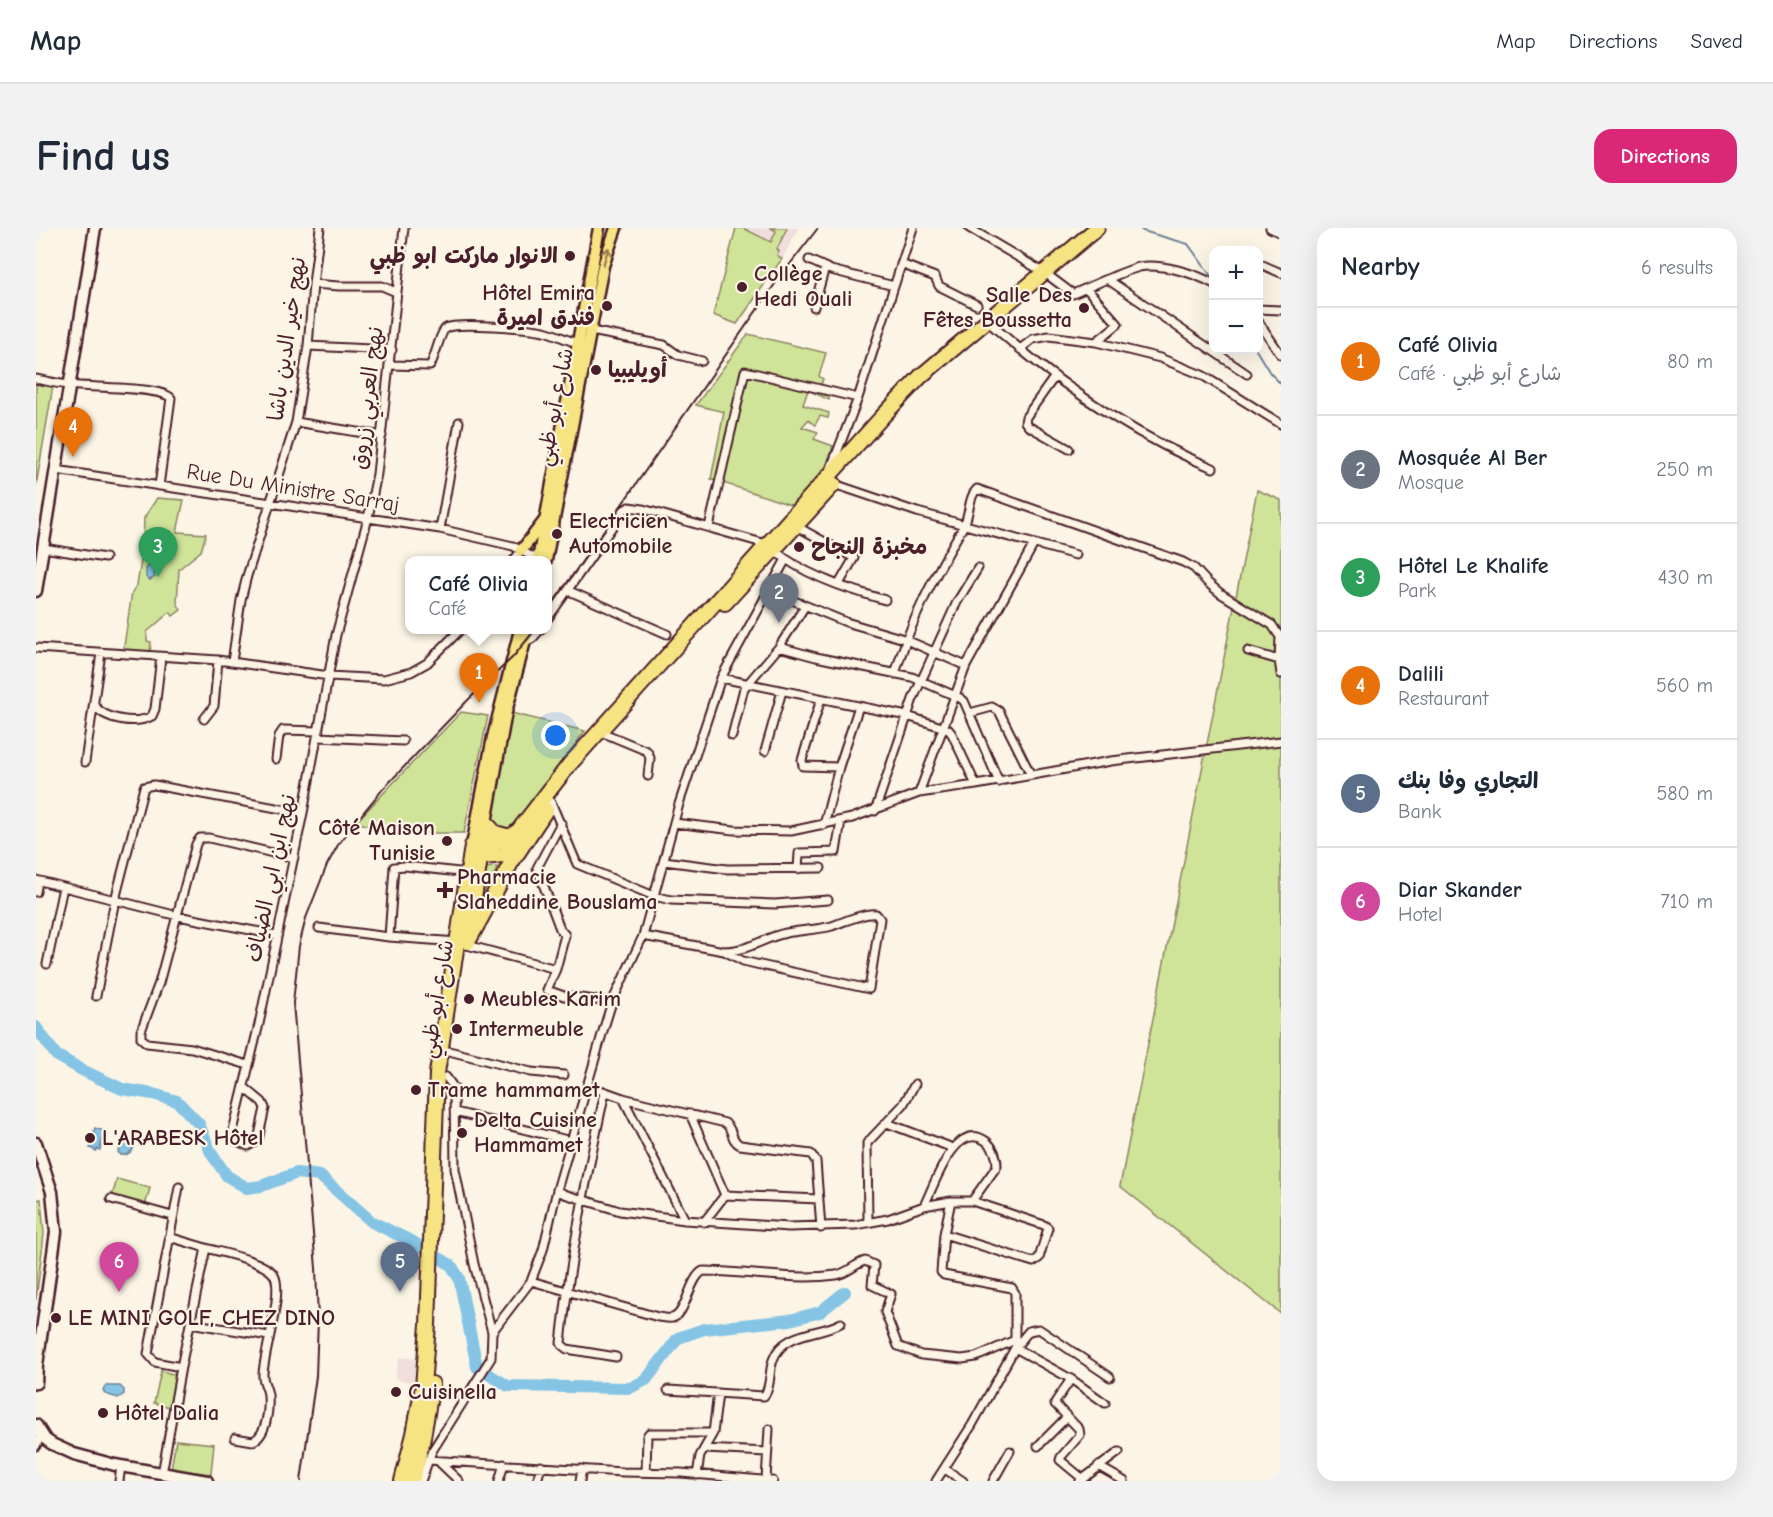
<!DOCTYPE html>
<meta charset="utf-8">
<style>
:root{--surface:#fff;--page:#f2f2f3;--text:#1f2937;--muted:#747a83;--line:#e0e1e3;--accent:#db2777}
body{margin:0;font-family:"Comic Neue","Playpen Sans Arabic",sans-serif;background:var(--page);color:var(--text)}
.controls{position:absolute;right:18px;top:18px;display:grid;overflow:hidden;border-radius:12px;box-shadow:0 6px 24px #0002}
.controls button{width:54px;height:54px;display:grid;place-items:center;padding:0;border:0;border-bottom:2px solid var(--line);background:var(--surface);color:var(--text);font:30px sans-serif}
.you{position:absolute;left:520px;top:508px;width:21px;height:21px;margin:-15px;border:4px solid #fff;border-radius:50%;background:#1a73e8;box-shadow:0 0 0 9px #1a73e833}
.badge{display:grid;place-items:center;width:39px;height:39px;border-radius:50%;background:var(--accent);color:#fff;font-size:20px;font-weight:700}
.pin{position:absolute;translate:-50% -50px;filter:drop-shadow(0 2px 3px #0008)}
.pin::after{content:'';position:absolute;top:32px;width:21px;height:18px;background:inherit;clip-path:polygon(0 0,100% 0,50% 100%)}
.popup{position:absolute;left:369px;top:328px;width:147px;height:78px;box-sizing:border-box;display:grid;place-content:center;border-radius:12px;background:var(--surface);filter:drop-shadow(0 2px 4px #0005);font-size:20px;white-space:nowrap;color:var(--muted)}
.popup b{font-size:22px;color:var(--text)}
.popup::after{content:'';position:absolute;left:50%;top:100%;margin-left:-12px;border:12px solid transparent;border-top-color:var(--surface)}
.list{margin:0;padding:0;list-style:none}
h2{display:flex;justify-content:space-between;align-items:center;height:78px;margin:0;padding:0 24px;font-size:26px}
h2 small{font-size:20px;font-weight:400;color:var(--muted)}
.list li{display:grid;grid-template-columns:39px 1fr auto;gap:18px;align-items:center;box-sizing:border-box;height:108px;padding:0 24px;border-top:2px solid var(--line)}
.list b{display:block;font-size:22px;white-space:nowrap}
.list p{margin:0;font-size:20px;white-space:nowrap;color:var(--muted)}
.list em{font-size:20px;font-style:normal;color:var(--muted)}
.map{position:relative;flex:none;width:1245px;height:1253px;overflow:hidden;border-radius:18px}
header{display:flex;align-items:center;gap:36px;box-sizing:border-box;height:84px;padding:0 30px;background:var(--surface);border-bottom:2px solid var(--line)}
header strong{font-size:28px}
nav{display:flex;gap:33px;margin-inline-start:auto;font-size:21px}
.intro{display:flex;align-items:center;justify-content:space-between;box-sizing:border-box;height:144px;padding:0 36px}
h1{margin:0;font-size:42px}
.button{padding:15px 27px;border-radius:18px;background:var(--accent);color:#fff;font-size:21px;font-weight:700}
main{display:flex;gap:36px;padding:0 36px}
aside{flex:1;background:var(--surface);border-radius:18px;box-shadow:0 6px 24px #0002}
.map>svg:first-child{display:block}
.built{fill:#f0dedd}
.green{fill:#cfe498;stroke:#8c8262;stroke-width:1.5}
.water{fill:#85c4e5;stroke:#6d829b;stroke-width:1.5}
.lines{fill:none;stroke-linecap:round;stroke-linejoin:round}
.stream{stroke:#6d829b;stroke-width:2}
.river{stroke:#85c4e5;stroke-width:12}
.street-casing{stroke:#4a1f2b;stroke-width:11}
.secondary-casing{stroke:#4a1f2b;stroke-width:15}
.primary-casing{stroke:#4a1f2b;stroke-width:15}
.highway-casing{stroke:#4a1f2b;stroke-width:18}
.street{stroke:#fcf5e5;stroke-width:7}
.secondary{stroke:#fcf5e5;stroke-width:10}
.primary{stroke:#f6e381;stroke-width:10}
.highway{stroke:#f6e381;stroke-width:14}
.rail{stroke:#4a1f2b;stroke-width:2}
.oneway{stroke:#a08156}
.poi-dot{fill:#4a1f2b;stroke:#fcf5e5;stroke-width:2}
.labels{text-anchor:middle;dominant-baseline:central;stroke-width:4.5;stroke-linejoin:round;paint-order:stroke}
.poi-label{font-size:22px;font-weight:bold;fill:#4a1f2b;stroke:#fcf5e5;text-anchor:start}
.street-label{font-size:22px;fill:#4a1f2b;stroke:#fcf5e5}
</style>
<header>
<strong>Map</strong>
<nav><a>Map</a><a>Directions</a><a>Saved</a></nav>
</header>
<div class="intro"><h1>Find us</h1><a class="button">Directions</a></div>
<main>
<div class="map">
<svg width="1245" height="1253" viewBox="0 0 1245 1253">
<rect width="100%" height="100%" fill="#fcf5e5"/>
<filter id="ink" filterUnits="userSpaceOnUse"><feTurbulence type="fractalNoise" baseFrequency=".0167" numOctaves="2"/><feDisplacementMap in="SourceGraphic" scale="12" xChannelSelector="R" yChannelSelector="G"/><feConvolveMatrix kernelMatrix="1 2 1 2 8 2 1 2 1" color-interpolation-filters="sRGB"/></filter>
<g filter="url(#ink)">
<path class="built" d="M708,0H735L740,2L736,14Z
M751,0H763L746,31L741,27L740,21Z
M363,1129L381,1131L377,1155L359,1151Z"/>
<path class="green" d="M700,0H707L735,14L740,3L735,0H751L741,21L743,23L741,27L746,31L701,96L677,87Z
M712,106L790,125L783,148L787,151L785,157L795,160L793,172L772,162L767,177L793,185L792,190L784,188L779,197L772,192L766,199L782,204L778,211L797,218L789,241L761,279L675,251L688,184L660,177Z
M0,156L17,158L0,258Z
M1221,262L1245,272V1086L1084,958Z
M121,270L148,272L141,304L170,306L165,323L143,341L141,375L145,382L137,388L134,384L111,404V413L115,414L114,425H87L96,364L101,357L107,321L108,290Z
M425,484L452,488L428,605H357L320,594Z
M471,484L549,503L470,612L454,603L461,533Z
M462,639L437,683L444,640Z
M81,951L114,960L109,978L76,968Z
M5,971L8,1006L0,1072V972Z
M125,1143L141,1147L134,1179L118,1175Z
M140,1212L178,1216L175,1246L135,1241Z"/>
<path class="water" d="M115,334L121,335L120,342L121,343L118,345L119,349L114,352L110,349V341Z
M59,900L68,903L64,922L61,921L60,923L54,920Z
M96,911L99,914C99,922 92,928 85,927L82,924C83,918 90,912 96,911Z
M70,1158H84L88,1162V1166L82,1170L69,1166L67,1162Z"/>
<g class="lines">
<path class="stream" d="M1103,0L1107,3L1152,16L1178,52
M1220,122L1234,145L1245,156"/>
<path class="river" d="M0,799L20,827L46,842L86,861L117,866L141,873L163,896L175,925L191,948L211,960L225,958L261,945L284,948L336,994L379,1015L415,1037L423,1050L441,1139L472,1158L594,1160L610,1152L642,1110L668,1101L754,1092L784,1084L809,1064"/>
<g class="street-casing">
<path id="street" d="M933,0L1009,45L1037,66L1071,51L1211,146
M1234,0L1245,5
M773,32L795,42L858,58
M1222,35L1245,45
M865,36L899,49L903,58L941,77
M1071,51C1081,47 1092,42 1103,39C1124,35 1159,45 1178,56
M277,56L303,58H346L360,64
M1051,61L1082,96L1060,114
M778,79L789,39
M1222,81L1245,82
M1222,93L1245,127
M957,98C1022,155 1097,208 1177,240
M555,103L628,117L642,127L666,133
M272,118L356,122
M984,121L997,111L1013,108L1060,114L1124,130L1166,147L1245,196
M354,137L394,138C399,130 404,104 410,100C421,94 493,100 508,103C521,106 528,112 543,115
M1019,148L990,189L989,194L992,198L1033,221
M0,151C11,153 22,156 33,157C52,160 124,158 135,170L123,258
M260,194L346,208
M795,240L822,170L877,0
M20,242L404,301L477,318L502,332
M798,256L881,284L1040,327
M760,298L818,330L803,356
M673,299L709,143L822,170
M404,301L423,194
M7,320L69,330
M750,331C779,351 816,362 849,372
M478,332L485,323
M531,362L631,406
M734,363L810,394L868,411L930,438
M487,416L497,410L504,402
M743,419L780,429L876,449L924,470L928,473L963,554
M0,420L182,432L293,448L348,451L375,444L391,435L424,402
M1212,423L1243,432
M196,434L205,372L211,348L260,194L272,118L277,56L284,0
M859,446C875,391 899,347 927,299C934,288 932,269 941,261L1147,334L1158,340L1172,355L1184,365L1236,397L1244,409L1243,432L1245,446
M685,450L871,488L912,501L916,506L940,557
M785,471L766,532L767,538L803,539L823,478
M58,477C69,492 100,497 116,488L119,481L125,429
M934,485L956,479L963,483L995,547
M168,491L178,478L182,432
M570,506L611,523L614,530L612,548
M696,508L708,460L743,419L769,378
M282,509L367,513
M729,523L746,463
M240,531L243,508L247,502L283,503
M49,534L65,425
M883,565L930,438L998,316
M515,574L541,636L618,668L635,672L739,676L792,672
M839,583L877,471L921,374L942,340
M525,595L501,640L524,701L529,707L520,741L511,762L528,768L576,774
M638,595L698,602L755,603L816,590L883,565L940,557L1075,533L1245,513
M788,597L803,539
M628,633L691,641L785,640
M762,641L763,625L800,624L805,593
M0,652L142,688L240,707
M0,664L2,653
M283,700L353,709L422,714
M607,708L688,723C714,723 726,710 750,705C765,702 781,702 796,698C807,694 830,684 840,686L844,691L833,761L720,736L707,733L688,723
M353,709L358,639L369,638L432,645
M431,717L520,741
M11,736L27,659
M60,768L79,672L108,559L118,557L267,585
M413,823L495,844L528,847
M212,837L156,820L111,815L105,810V803L123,755L160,616L164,610H173L258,630
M553,858L587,870L689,895C698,902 694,912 704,917L775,926L780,933L785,1000
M208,859L226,874L229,880L222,912L212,918L199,912L197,903L223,796L267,585L300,407L332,290L341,246L368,0
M569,864C551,947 534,1030 525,1115L526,1117L531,1121L580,1129
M587,870L649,992
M419,884L535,913
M654,886L689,967
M851,895L917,920
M143,959L112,1126L119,1134L145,1139
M521,962L528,966L584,983L649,992L753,999L819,997L852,991L888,978L915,973H936L1008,997L1012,1000L1003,1030L997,1034L908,1006
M689,967L783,971
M75,971L136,988
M915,973L908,1006L905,1044L908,1047L976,1060L979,1065V1114
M888,978C898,958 919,891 950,913C958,920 961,927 961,938L936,973
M668,994L689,967
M832,995L831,915L867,877L879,856
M170,1020C187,1025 229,1033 238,1047C248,1064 228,1123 227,1146C226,1154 232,1160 232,1168C233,1181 231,1207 217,1213L199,1210
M495,1053L622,1089C626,1089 632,1091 636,1090C650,1088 653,1050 667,1043C711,1043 756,1053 800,1047C812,1045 819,1036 829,1033L838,1037L836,1057L855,1066L849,1084L862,1118L885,1127L926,1131L940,1129L979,1112
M154,1095L233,1108
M456,1104L495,1053L507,1022L521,962L567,803L576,774L607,708L643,576L685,450L750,331L730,316L607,281L593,279L588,282L512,390
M979,1120L1035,1151L1069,1175
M1035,1151L1020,1173L1019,1176L1043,1201L1044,1207L1025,1229L1024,1232L1047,1251
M632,1162L728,1168C735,1160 733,1143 737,1132C747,1103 783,1107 805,1095
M0,1218L3,1211
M1002,1218L1031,1189
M668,1221L731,1224
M392,1232L587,1244L645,1245L737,1253
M402,1233L423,1253
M1062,1238L1088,1253
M909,1241L927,1253
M610,1244L611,1208L613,1205H677
M126,1246L145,1139L170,1020L133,1009
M661,1247L664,1228L677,1205L682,1165
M730,1252L733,1201
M83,1253L85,1238
M385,1253L396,1223L455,1130L456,1104L438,1036L419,941L418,860L410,849
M463,1253L468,1236
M501,1253L505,1238
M544,1253L546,1241
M900,1253L936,1197L979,1120L993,1103L1003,1101L1074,1149
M957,1253L974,1223
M1044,1253L1083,1224"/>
</g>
<g class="secondary-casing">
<path id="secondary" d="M0,363L59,0
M0,915L16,964L20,1004L1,1137L0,1155
M0,1197L9,1211L16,1216L38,1226L79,1237L171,1253"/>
</g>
<g class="primary-casing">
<path id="primary" d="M485,323L509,292
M502,332L563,0
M510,332L567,38L580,0
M446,617L470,484L492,402
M436,618L457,509L484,402"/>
</g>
<g class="highway-casing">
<path id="highway" d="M689,375L798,256
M450,595L459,605L474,609
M438,630L467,627L484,616
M433,704L446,617
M432,714L475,635L510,582
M366,1253L378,1206L387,1158L392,1097L401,845L436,618C451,617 470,613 482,603L533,537L846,189L885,148L1061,0
M376,1253L386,1215L396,1156"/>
</g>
<use href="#street" class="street"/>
<use href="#secondary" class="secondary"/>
<use href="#primary" class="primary"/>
<use href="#highway" class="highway"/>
<path class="rail" d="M512,383L741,53L782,0
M265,1253L280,1148L282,1091L280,1040L257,775L263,718L270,690L291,637L302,617L327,585L346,562L432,472L477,429L499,402"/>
</g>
<defs><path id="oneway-shaft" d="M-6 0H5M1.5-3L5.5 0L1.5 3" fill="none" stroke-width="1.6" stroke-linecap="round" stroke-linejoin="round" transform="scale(1.5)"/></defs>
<use class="oneway" href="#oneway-shaft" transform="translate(570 28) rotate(-73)"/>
</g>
<g class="poi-dot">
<circle cx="534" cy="28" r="6"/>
<circle cx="706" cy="59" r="6"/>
<circle cx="571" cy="78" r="6"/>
<circle cx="1048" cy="80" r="6"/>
<circle cx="560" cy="142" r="6"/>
<circle cx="521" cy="306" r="6"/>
<circle cx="763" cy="319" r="6"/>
<circle cx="411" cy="613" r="6"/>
<path d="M406 653h6v6h6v6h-6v6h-6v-6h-6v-6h6z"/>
<circle cx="433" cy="771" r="6"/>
<circle cx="421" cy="801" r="6"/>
<circle cx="380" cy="862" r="6"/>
<circle cx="426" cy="905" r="6"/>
<circle cx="54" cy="910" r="6"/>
<circle cx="20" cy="1090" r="6"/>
<circle cx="360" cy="1164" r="6"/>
<circle cx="67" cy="1185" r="6"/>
</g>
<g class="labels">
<g class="poi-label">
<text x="522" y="28" text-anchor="end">الانوار ماركت ابو ظبي</text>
<text x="718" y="46">Collège<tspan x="718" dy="25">Hedi Ouali</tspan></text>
<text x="559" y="65" text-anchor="end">Hôtel Emira<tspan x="559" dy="25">فندق اميرة</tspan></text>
<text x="1036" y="67" text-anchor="end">Salle Des<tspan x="1036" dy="25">Fêtes Boussetta</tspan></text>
<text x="572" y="142">أويليبيا</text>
<text x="533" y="293">Electricien<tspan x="533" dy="25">Automobile</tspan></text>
<text x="775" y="319">مخبزة النجاح</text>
<text x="399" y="600" text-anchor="end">Côté Maison<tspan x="399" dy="25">Tunisie</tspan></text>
<text x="421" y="649">Pharmacie<tspan x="421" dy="25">Slaheddine Bouslama</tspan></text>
<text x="445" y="771">Meubles Karim</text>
<text x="433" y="801">Intermeuble</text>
<text x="392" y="862">Trame hammamet</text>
<text x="438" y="892">Delta Cuisine<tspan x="438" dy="25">Hammamet</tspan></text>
<text x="66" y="910">L'ARABESK Hôtel</text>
<text x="32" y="1090">LE MINI GOLF, CHEZ DINO</text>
<text x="372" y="1164">Cuisinella</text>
<text x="79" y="1185">Hôtel Dalia</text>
</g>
<g class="street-label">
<text transform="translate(251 111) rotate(-82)">نهج خير الدين باشا</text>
<text transform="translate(331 170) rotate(-83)">نهج العربي زروق</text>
<text transform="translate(519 179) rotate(-79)">شارع أبو ظبي</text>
<text transform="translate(257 260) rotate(9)">Rue Du Ministre Sarraj</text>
<text transform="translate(235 650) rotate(-78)">نهج ابن ابي الضياف</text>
<text transform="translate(401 771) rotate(-81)">شارع أبو ظبي</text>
</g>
</g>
</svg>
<div class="controls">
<button>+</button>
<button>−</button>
</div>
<div class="you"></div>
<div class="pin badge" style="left:443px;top:475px;background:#e8710a">1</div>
<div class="popup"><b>Café Olivia</b>Café</div>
<div class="pin badge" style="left:743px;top:395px;background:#6b7280">2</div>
<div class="pin badge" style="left:122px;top:349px;background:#2e9e5b">3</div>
<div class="pin badge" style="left:37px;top:229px;background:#e8710a">4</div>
<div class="pin badge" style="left:364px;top:1064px;background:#5c6f8a">5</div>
<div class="pin badge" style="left:83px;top:1064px;background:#d1479c">6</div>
</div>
<aside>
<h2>Nearby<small>6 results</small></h2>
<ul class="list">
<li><span class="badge" style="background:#e8710a">1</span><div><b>Café Olivia</b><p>Café · شارع أبو ظبي</p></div><em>80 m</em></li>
<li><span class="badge" style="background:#6b7280">2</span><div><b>Mosquée Al Ber</b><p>Mosque</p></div><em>250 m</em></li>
<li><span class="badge" style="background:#2e9e5b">3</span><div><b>Hôtel Le Khalife</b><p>Park</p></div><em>430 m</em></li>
<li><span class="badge" style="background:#e8710a">4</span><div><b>Dalili</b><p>Restaurant</p></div><em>560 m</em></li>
<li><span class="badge" style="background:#5c6f8a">5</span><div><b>التجاري وفا بنك</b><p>Bank</p></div><em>580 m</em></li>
<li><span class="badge" style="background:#d1479c">6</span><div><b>Diar Skander</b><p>Hotel</p></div><em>710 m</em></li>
</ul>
</aside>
</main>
